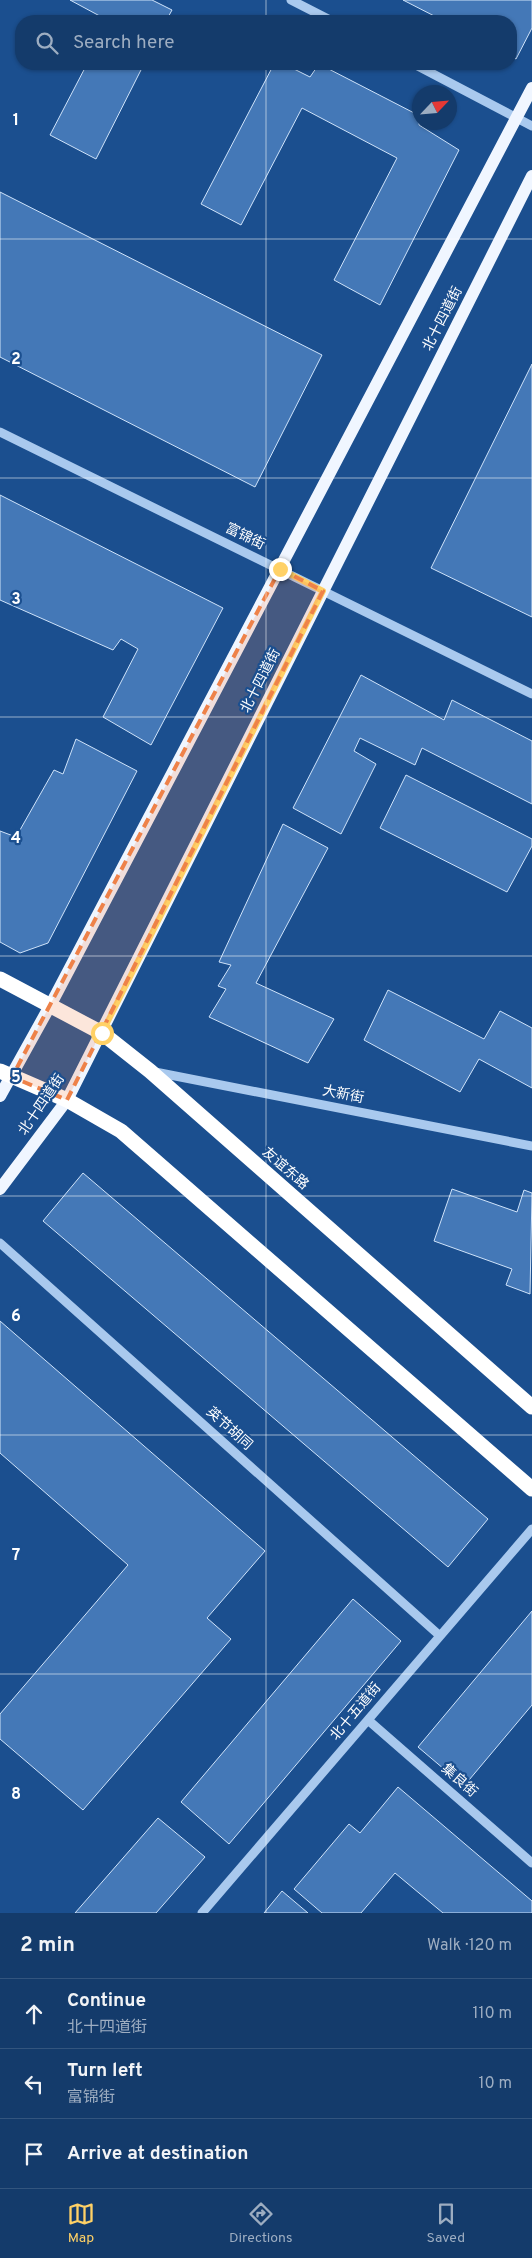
<!DOCTYPE html>
<meta charset="utf-8">
<style>
:root{--surface:#143b6b;--page:#214673;--text:#f1f3f6;--muted:#9dadc1;--line:#33557e;--accent:#ffd166}
body{margin:0;font-family:Overpass,"Noto Sans SC",sans-serif;background:var(--page);color:var(--text)}
.compass{position:absolute;left:412px;top:85px;width:45px;height:45px;border-radius:50%;background:var(--surface);box-shadow:0 1px 4px #0004;rotate:64deg}
.stop{position:absolute;width:15px;height:15px;margin:-11px;border:4px solid #ffd166;border-radius:50%;background:#fff}
.stop.end{background:#ffd166;border-color:#fff;box-shadow:0 1px 5px #0008}
.list{margin:0;padding:0;list-style:none}
h2{display:flex;justify-content:space-between;align-items:center;height:65px;margin:0;padding:0 20px;font-size:21px}
h2 small{font-size:16px;font-weight:400;color:var(--muted)}
.list li{display:grid;grid-template-columns:32px 1fr auto;gap:15px;align-items:center;box-sizing:border-box;height:70px;padding:0 20px;border-top:1px solid var(--line)}
.list b{display:block;font-size:19px;white-space:nowrap}
.list p{margin:0;font-size:16px;white-space:nowrap;color:var(--muted)}
.list em{font-size:16px;font-style:normal;color:var(--muted)}
.icon{flex:none;width:28px;height:28px;fill:none;stroke:currentColor;stroke-width:2;stroke-linecap:round;stroke-linejoin:round}
.map{position:relative;flex:none;width:532px;height:1913px;overflow:hidden}
.search{position:absolute;background:var(--surface);box-shadow:0 1px 4px #0004;left:15px;right:15px;top:15px;height:55px;display:flex;align-items:center;gap:12px;box-sizing:border-box;padding:0 18px;border-radius:20px;color:var(--muted);font-size:19px}
.sheet{height:275px;background:var(--surface)}
nav{display:flex;justify-content:space-around;align-items:center;box-sizing:border-box;height:70px;border-top:1px solid var(--line);background:var(--surface);font-size:14px;color:var(--muted)}
nav a{display:grid;justify-items:center;gap:2px}
nav .on{color:var(--accent)}
.map>svg:first-child{display:block}
.building{fill:#4478b7;stroke:#cfe3fa}
.lines{fill:none;stroke-linecap:round;stroke-linejoin:round}
.minor{stroke:#a9c9ee;stroke-width:9}
.major{stroke:#f0f6ff;stroke-width:12}
.highway{stroke:#fff;stroke-width:15}
.route{stroke:#ffd166;stroke-width:6}
.marked{fill:#ee8249;fill-opacity:0.2;stroke:#ee8249;stroke-width:4;stroke-dasharray:10 6;stroke-linejoin:round}
.grid{fill:none;stroke:#fff;stroke-width:1;stroke-opacity:0.55}
.labels{text-anchor:middle;dominant-baseline:central;stroke-width:4.5;stroke-linejoin:round;paint-order:stroke}
.street-label{font-size:14px;fill:#fff;stroke:#1b4f8f}
.grid-label{font-size:16px;text-anchor:middle;font-weight:bold;fill:#fff;stroke:#1b4f8f;stroke-width:4.5;stroke-linejoin:round;paint-order:stroke}
</style>
<div class="map">
<svg width="532" height="1913" viewBox="0 0 532 1913">
<rect width="100%" height="100%" fill="#1b4f8f"/>
<path class="building" d="M70,0H152L172,10L166,21H109Z
M403,0H532V28L516,59L511,56V21H444Z
M87,64H144L96,159L50,135Z
M274,64H284L310,77L319,64L420,116L419,125L459,150L380,305L334,280L397,158L302,108L241,225L201,204Z
M0,192L322,355L255,487L0,357Z
M532,364V617L431,568Z
M0,495L223,608L151,745L103,717L138,649L121,639L113,650L0,600Z
M361,675L444,720L452,700L532,741V804L422,748L415,765L360,738L354,751L376,764L341,834L293,808Z
M76,739L137,771L48,943L20,953L0,942V831L16,837L54,770L63,774Z
M406,775L532,839V846L507,892L380,828Z
M283,824L328,848L256,983L334,1019L308,1063L209,1017L226,989L218,986L231,965L219,962Z
M388,990L484,1039L500,1011L532,1028V1088L479,1059L460,1092L364,1040Z
M83,1173L488,1519L448,1567L43,1221Z
M452,1189L517,1212L524,1190L532,1193L530,1294L506,1285L512,1269L434,1241Z
M0,1321L265,1551L207,1618L231,1639L83,1810L0,1739V1714L128,1565L0,1453Z
M353,1599L401,1641L229,1844L181,1802Z
M532,1611V1705L464,1786L418,1747Z
M398,1787L532,1901V1913H443L395,1873L361,1913H322L294,1889L349,1824L360,1833Z
M158,1818L205,1857L156,1913H75Z
M282,1891L308,1913H264Z"/>
<g class="lines">
<path class="minor" d="M291,0L332,21
M414,64L532,126
M0,432L532,694
M155,1072L532,1146
M0,1243L439,1635
M368,1720L532,1863
M202,1913L532,1529"/>
<path class="major" d="M0,1096L51,1004L532,88
M0,1189L67,1100L532,176"/>
<path class="highway" d="M0,979L102,1033L150,1071L532,1407
M0,1071L67,1100L121,1131L532,1489"/>
</g>
<g class="lines">
<path class="route" d="M102,1033L323,591L280,569"/>
</g>
<path class="marked" d="M280,569L323,591L67,1100L12,1077Z"/>
<path class="grid" d="M266,0V21M266,64V1913M0,239H532M0,478H532M0,717H532M0,956H532M0,1196H532M0,1435H532M0,1674H532"/>
<g class="labels">
<g class="street-label">
<text transform="translate(443 319) rotate(-63)">北十四道街</text>
<text transform="translate(245 537) rotate(26)">富锦街</text>
<text transform="translate(261 681) rotate(-63)">北十四道街</text>
<text transform="translate(343 1095) rotate(11)">大新街</text>
<text transform="translate(42 1105) rotate(-56)">北十四道街</text>
<text transform="translate(285 1169) rotate(41)">友谊东路</text>
<text transform="translate(229 1429) rotate(42)">英节胡同</text>
<text transform="translate(356 1712) rotate(-50)">北十五道街</text>
<text transform="translate(459 1781) rotate(41)">集良街</text>
</g>
</g>
<g class="grid-label">
<text x="16" y="125">1</text>
<text x="16" y="364">2</text>
<text x="16" y="604">3</text>
<text x="16" y="843">4</text>
<text x="16" y="1082">5</text>
<text x="16" y="1321">6</text>
<text x="16" y="1560">7</text>
<text x="16" y="1799">8</text>
</g>
</svg>
<svg class="compass" viewBox="-18 -18 36 36"><path d="M0-13l5 13h-10z" fill="#e53935"/><path d="M0 13l5-13h-10z" fill="#9dadc1"/></svg>
<div class="stop" style="left:102px;top:1033px"></div>
<div class="stop end" style="left:280px;top:569px"></div>
<div class="search"><svg class="icon" aria-label="search" viewBox="0 0 24 24"><circle cx="10" cy="10" r="6"/><path d="M15 15l6 6"/></svg>Search here</div>
</div>
<section class="sheet">
<h2>2 min<small>Walk · 120 m</small></h2>
<ul class="list">
<li><svg class="icon" aria-label="ahead" viewBox="0 0 24 24"><path d="M12 20V5M6 11l6-6 6 6"/></svg><div><b>Continue</b><p>北十四道街</p></div><em>110 m</em></li>
<li><svg class="icon" aria-label="left" viewBox="0 0 24 24"><path d="M17 20v-9H6M10 6l-5 5 5 5"/></svg><div><b>Turn left</b><p>富锦街</p></div><em>10 m</em></li>
<li><svg class="icon" aria-label="arrive" viewBox="0 0 24 24"><path d="M6 21V4h12l-3 4 3 4H6"/></svg><div><b>Arrive at destination</b></div></li>
</ul>
</section>
<nav>
<a class="on"><svg class="icon" aria-label="map" viewBox="0 0 24 24"><path d="M3 6l6-2 6 2 6-2v14l-6 2-6-2-6 2zM9 4v14M15 6v14"/></svg>Map</a>
<a><svg class="icon" aria-label="directions" viewBox="0 0 24 24"><path d="M12 3l9 9-9 9-9-9zM9 14v-3h6M13 9l2 2-2 2"/></svg>Directions</a>
<a><svg class="icon" aria-label="saved" viewBox="0 0 24 24"><path d="M7 4h10v16l-5-4-5 4z"/></svg>Saved</a>
</nav>
